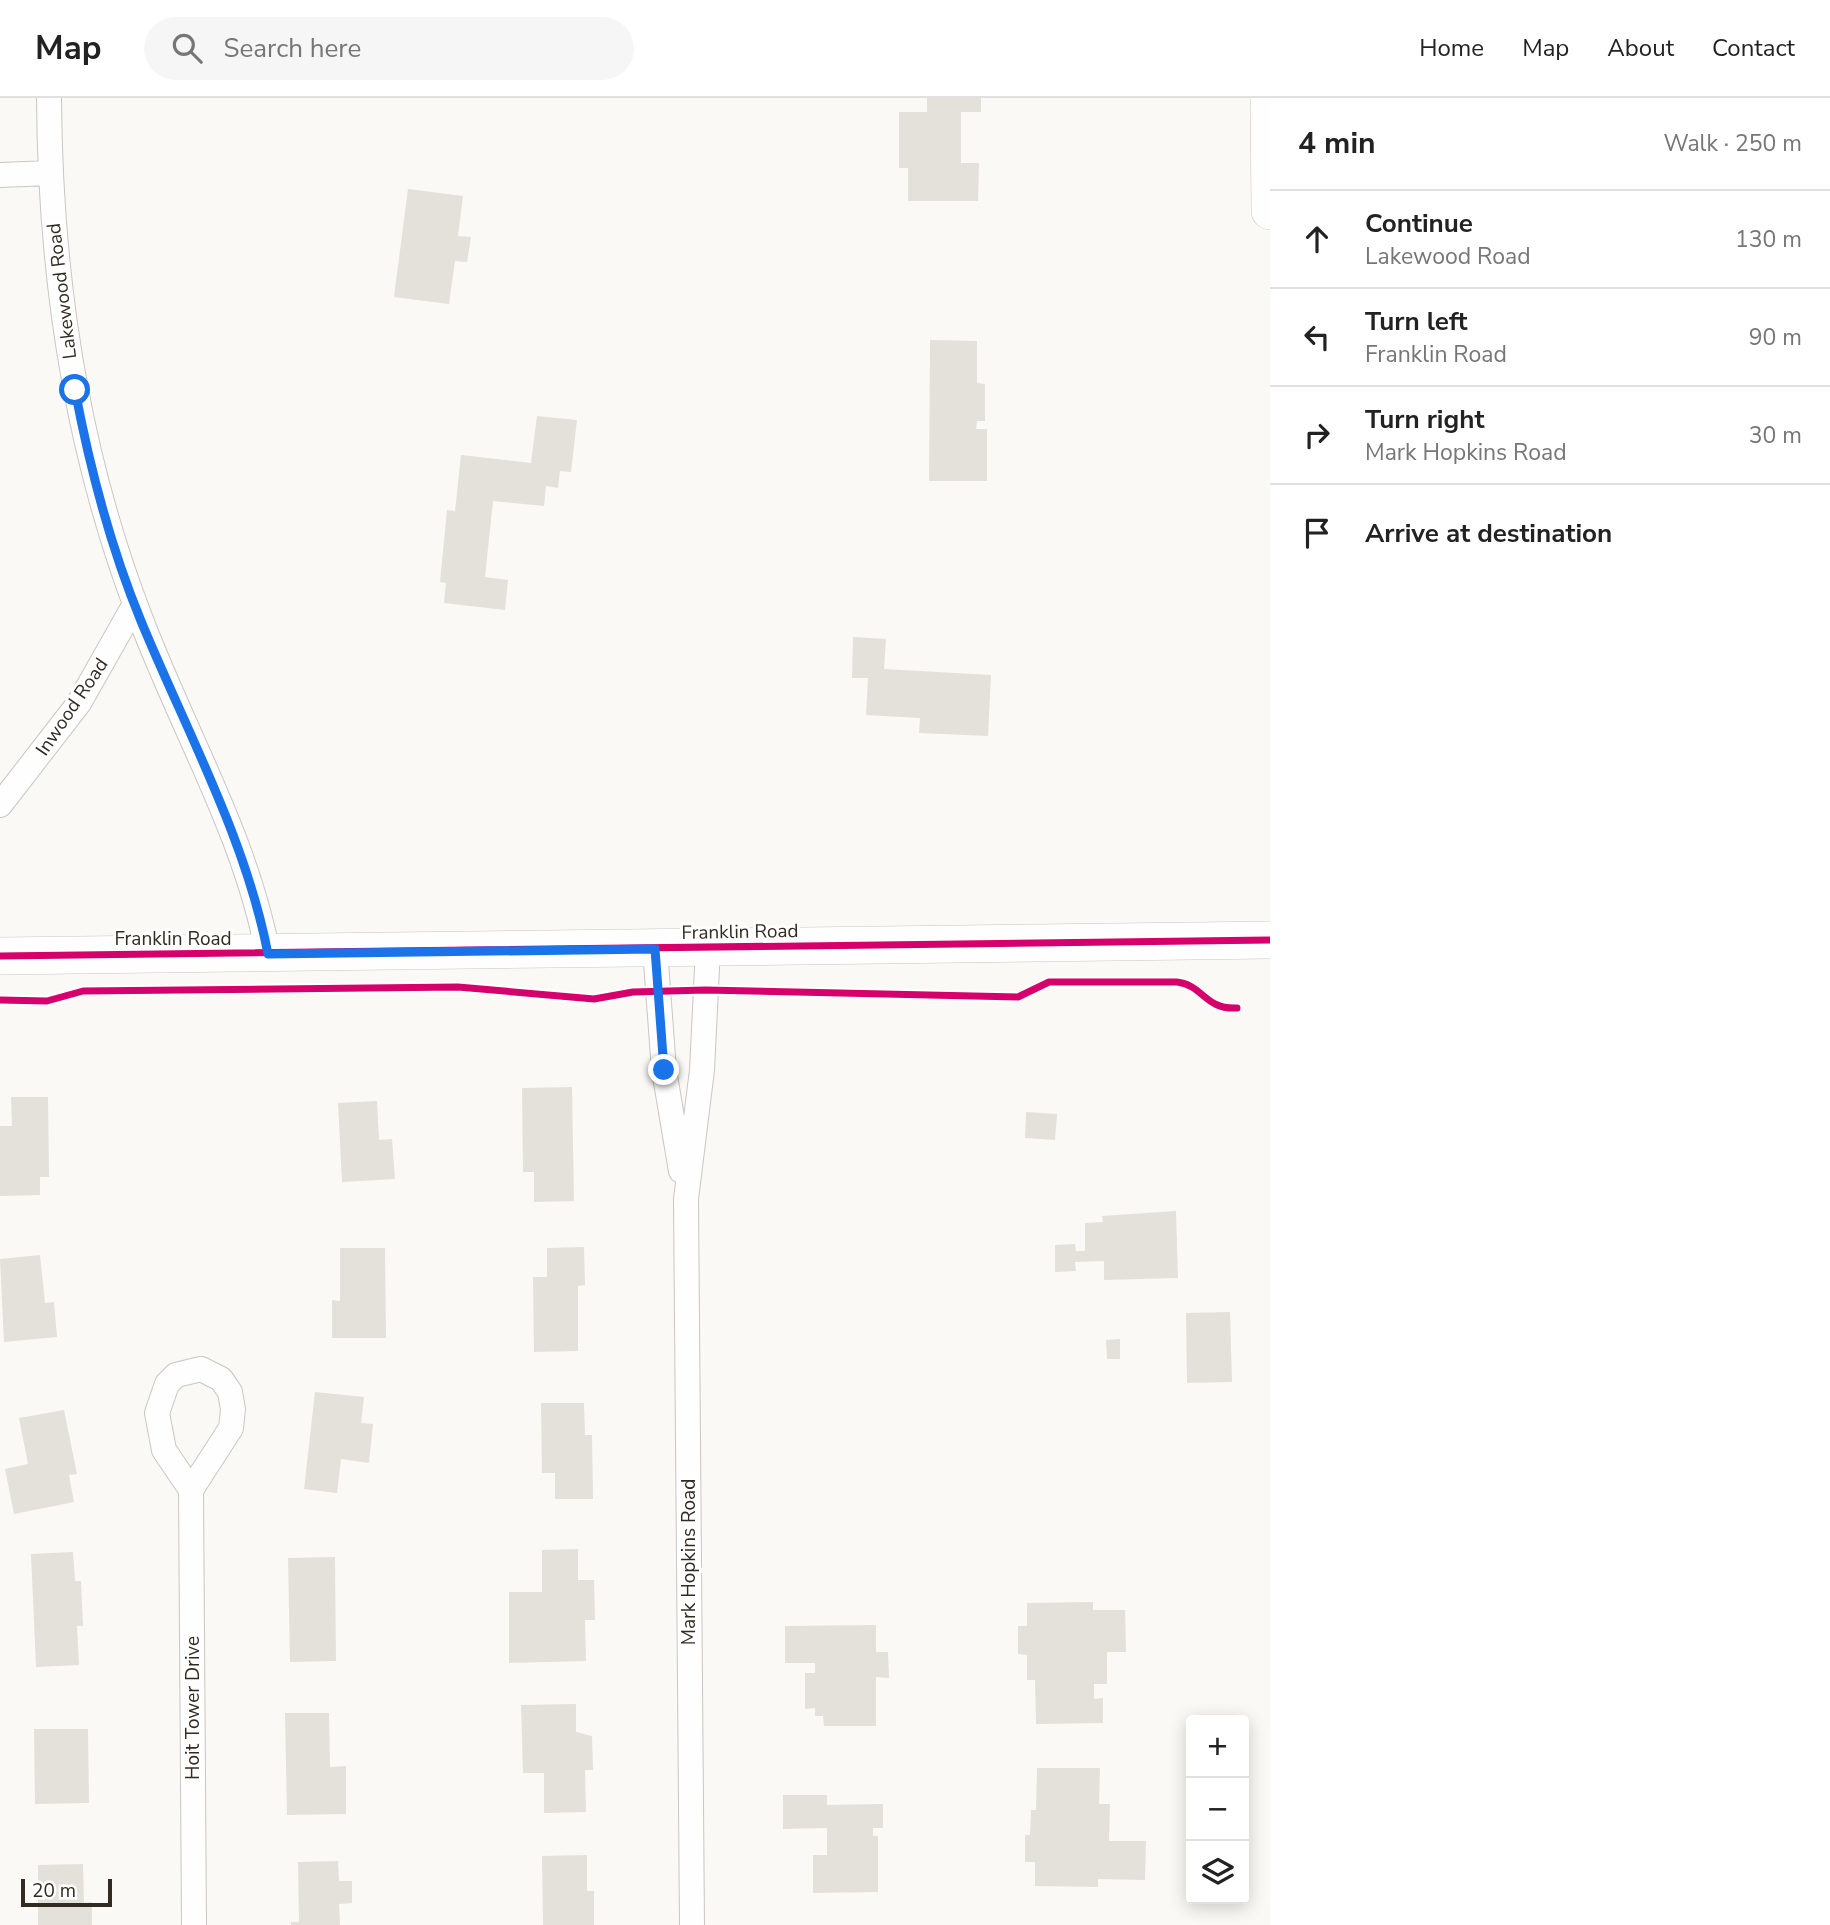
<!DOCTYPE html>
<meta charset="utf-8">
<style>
:root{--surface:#fff;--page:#f6f6f6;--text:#222;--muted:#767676;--line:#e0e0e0}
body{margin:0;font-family:"Nunito Sans",sans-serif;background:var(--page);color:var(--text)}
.controls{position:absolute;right:21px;bottom:21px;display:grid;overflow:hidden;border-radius:7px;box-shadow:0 4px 18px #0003}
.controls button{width:63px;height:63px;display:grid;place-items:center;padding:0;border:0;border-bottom:2px solid var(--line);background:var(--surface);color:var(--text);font:35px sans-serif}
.scale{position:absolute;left:21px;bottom:18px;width:91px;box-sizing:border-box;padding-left:7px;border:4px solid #322b21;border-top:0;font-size:19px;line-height:24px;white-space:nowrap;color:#322b21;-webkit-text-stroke:5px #fff;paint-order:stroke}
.stop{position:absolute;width:21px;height:21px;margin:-16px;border:5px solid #1a73e8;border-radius:50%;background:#fff}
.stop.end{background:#1a73e8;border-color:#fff;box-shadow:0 2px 7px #0008}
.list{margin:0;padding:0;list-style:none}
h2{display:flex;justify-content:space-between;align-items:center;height:91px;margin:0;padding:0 28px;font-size:30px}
h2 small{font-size:23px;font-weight:400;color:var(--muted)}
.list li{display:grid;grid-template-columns:46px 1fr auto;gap:21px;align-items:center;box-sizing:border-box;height:98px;padding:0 28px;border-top:2px solid var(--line)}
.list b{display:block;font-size:26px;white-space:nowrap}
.list p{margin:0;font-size:23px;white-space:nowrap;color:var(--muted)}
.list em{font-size:23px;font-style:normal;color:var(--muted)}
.icon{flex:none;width:38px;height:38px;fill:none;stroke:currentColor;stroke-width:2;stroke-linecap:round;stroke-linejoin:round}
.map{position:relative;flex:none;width:1270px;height:1827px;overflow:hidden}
header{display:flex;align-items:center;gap:42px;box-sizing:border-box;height:98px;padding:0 35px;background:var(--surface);border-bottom:2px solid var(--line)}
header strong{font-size:33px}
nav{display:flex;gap:38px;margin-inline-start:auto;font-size:24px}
.search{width:490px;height:63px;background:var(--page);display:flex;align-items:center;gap:18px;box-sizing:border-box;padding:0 24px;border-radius:38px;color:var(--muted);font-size:26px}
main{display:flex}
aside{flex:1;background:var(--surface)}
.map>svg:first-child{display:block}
.building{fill:#e4e0da}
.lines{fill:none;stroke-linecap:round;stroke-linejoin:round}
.street-casing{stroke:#cac6c0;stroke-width:26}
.secondary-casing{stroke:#cac6c0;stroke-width:38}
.street{stroke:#fefefe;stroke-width:24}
.secondary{stroke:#fefefe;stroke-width:37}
.cycleway-casing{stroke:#fff;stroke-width:11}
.cycleway{stroke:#d6006c;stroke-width:7}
.route{stroke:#1a73e8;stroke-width:9}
.labels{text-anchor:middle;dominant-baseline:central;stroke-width:6;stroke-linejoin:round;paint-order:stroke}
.street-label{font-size:19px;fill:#322b21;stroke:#fff}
</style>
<header>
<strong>Map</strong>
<div class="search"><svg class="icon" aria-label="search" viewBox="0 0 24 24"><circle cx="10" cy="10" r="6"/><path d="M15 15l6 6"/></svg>Search here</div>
<nav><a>Home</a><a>Map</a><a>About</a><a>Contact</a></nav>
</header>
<main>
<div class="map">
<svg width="1270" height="1827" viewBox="0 0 1270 1827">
<rect width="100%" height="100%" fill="#fbf9f6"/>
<path class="building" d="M927,0H981V14H961V65H979L978,103H908V70H899V14H927Z
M408,91L463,98L458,138L471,139L467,164L455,163L449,206L394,199Z
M930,242L977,243V285L985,286V323H977L976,331H987V383H929Z
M537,318L577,322L571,374L560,373L558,390L546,388L544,408L493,403L485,479L508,482L505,512L444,505L446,485L440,484L447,412L455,413L461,357L531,365Z
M853,539L886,541L884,571L991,577L988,638L919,635L920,620L866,617L868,580H852Z
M572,989L574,1103L534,1104V1074H523L522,990Z
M11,999H48L49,1079H40V1097L0,1098V1028H12Z
M377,1003L379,1042L392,1041L395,1081L342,1084L338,1005Z
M1026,1014L1057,1016L1055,1042L1025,1040Z
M1176,1113L1178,1180L1104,1182V1163L1075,1164L1076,1173L1055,1174V1147L1075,1146L1076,1153H1085V1125L1103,1124L1102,1118Z
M584,1149L585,1187L578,1188V1253L534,1254L533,1179H547V1150Z
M340,1150H385L386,1240H332V1202L340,1203Z
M40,1157L45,1205L54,1204L57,1239L4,1244L0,1161Z
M1230,1214L1232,1284L1187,1285L1186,1215Z
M1120,1241V1261H1107L1106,1242Z
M315,1294L364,1299L361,1325L373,1326L369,1365L341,1361L337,1395L304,1391Z
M541,1305H584L585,1337H592L593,1401H555V1375H542Z
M64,1312L77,1376L69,1377L74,1404L14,1416L5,1371L28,1366L19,1320Z
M578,1451V1482H594L595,1522H585L586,1563L509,1565V1494H542V1452Z
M73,1454L75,1483H81L83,1528H77L79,1567L36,1569L31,1456Z
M335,1459L336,1563L290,1564L288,1460Z
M1093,1504V1512H1125L1126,1554H1107V1586H1094V1601L1103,1600V1625L1036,1626L1035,1582H1027V1557L1018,1556V1528H1027V1505Z
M876,1527V1554H888L889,1580L876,1579V1628H824L823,1618H815V1610L805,1611V1575H815V1565H785V1528Z
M576,1606V1634L592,1638L593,1672H585L586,1714L544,1715V1675H523L521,1607Z
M285,1615H329L330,1669L346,1668V1716L287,1717Z
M34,1631H88L89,1705L35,1706Z
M1037,1670H1100L1099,1706H1110L1109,1743H1146L1145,1782L1098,1781V1789L1035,1788V1764H1025V1737H1030L1031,1712H1036Z
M783,1697H827V1707L883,1706V1730H873V1738H878V1794L813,1795V1757H827V1730L783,1731Z
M587,1757V1793H594V1827H543L542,1758Z
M338,1763L339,1783H352V1805L339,1806L340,1827H291V1824H299L298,1764Z
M83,1766L84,1805L92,1804V1827H38V1767Z"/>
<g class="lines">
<g class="street-casing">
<path id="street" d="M49,0C50,177 76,353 140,519C182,631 246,738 268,856
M0,77L51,75
M0,707L79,605L135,506
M655,851L664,972L681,1073
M191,1392L164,1352L157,1315L167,1286L176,1277L201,1271L221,1281L230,1294L233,1311L231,1330L191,1392L194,1827
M692,1827L686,1101L702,972L708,850"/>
</g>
<g class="secondary-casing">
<path id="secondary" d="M1269,0L1270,113
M0,858L1270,842"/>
</g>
<use href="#street" class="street"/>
<use href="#secondary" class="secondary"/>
<g class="cycleway-casing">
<path id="cycleway" d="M0,858L1270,842
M0,902L47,903L83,893L458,889L594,901L633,894L705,892L1018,899L1049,884H1177C1203,887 1205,912 1237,910"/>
</g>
<use href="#cycleway" class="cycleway"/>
</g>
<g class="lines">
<path class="route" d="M75,292C90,371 110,448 141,523C185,630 246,741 268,856L655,851L664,972"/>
</g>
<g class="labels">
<g class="street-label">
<text transform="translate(62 193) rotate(-97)">Lakewood Road</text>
<text transform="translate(72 609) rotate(-56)">Inwood Road</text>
<text transform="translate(740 834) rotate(-1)">Franklin Road</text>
<text x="173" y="841">Franklin Road</text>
<text transform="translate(689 1464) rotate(-90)">Mark Hopkins Road</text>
<text transform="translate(193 1610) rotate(-90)">Hoit Tower Drive</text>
</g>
</g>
</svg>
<div class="controls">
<button>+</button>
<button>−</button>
<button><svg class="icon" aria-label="layers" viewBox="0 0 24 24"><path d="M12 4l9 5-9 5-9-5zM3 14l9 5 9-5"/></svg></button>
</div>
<div class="scale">20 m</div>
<div class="stop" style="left:75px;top:292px"></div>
<div class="stop end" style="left:664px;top:972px"></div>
</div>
<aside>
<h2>4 min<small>Walk · 250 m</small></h2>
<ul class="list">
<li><svg class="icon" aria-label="ahead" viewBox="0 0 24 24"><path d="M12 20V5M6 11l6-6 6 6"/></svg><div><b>Continue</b><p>Lakewood Road</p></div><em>130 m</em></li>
<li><svg class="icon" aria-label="left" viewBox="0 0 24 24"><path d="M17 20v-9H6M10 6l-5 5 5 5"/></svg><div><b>Turn left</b><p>Franklin Road</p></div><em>90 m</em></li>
<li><svg class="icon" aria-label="right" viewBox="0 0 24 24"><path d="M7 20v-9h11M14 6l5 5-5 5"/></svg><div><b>Turn right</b><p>Mark Hopkins Road</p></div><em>30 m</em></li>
<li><svg class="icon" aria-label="arrive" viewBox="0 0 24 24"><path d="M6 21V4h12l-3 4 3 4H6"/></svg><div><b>Arrive at destination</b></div></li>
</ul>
</aside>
</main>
